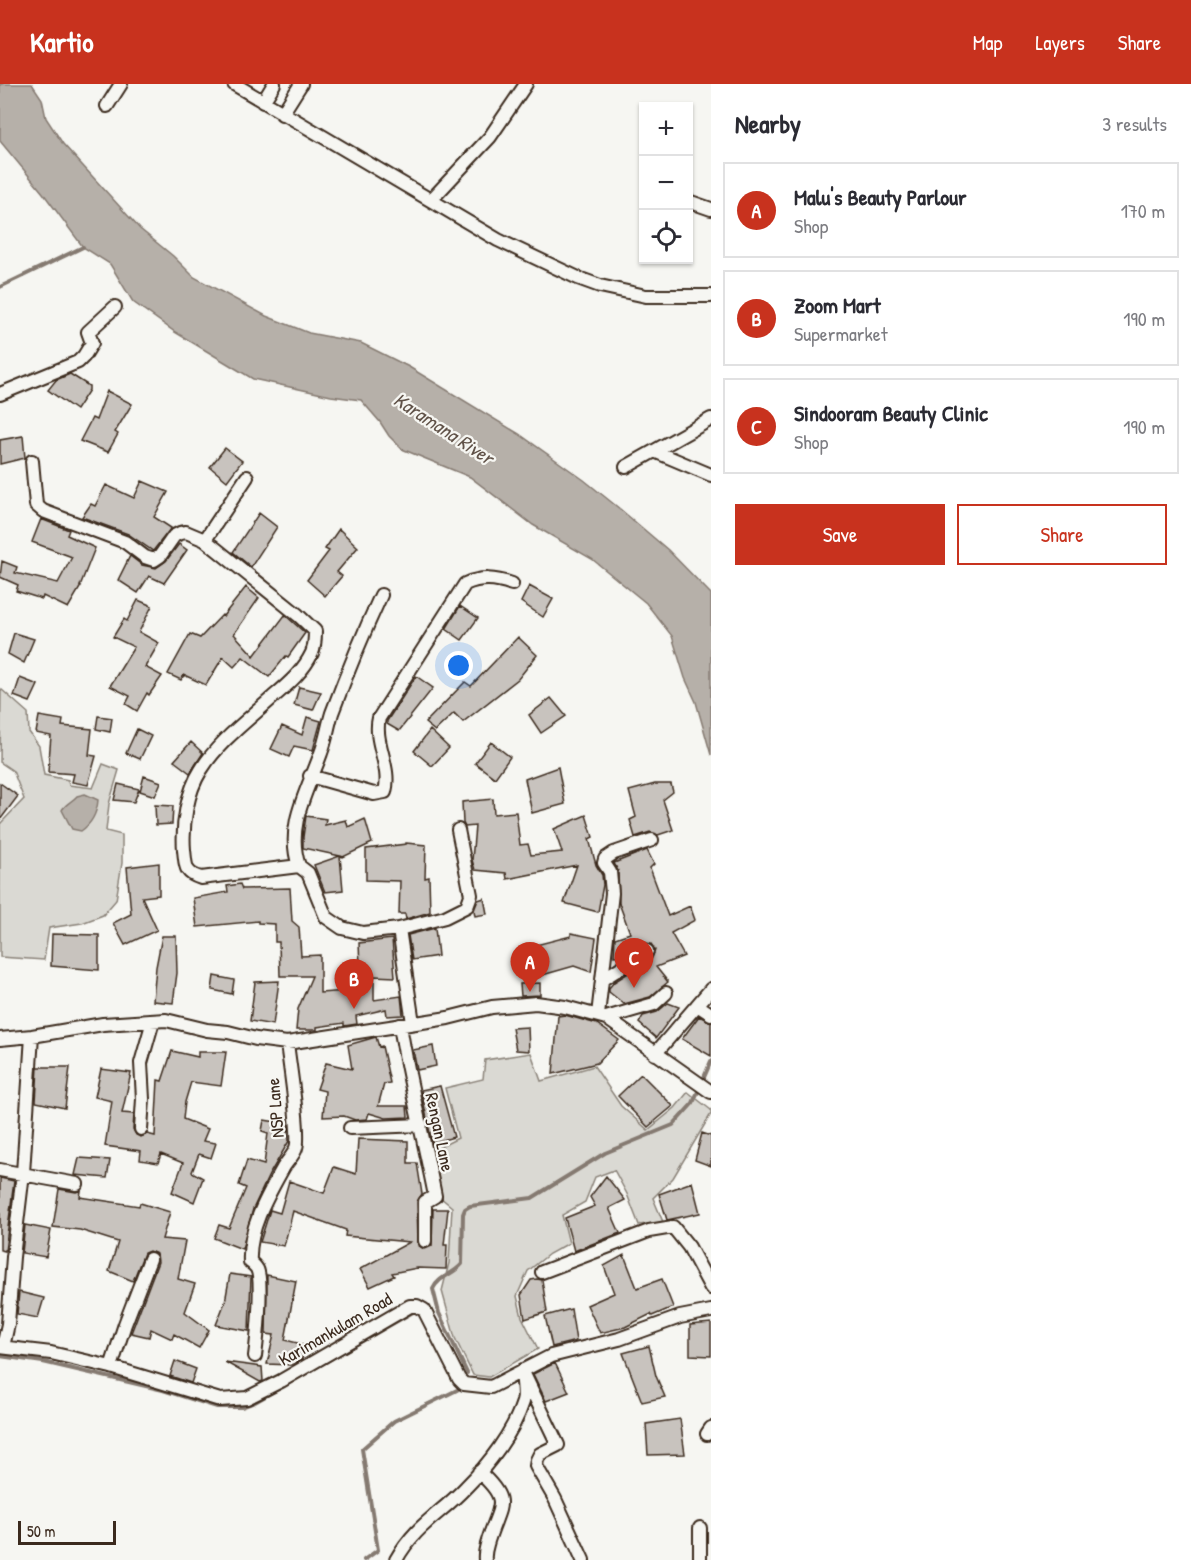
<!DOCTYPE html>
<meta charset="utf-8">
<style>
:root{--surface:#fff;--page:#f7f7f7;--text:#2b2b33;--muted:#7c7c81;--line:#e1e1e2;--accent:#c8321e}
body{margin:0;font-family:"Patrick Hand",sans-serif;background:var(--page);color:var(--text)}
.controls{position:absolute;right:18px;top:18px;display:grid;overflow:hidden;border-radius:0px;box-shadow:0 2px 4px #0004}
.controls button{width:54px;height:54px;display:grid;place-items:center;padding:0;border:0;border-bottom:2px solid var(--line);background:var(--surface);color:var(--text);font:30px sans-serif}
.scale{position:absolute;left:18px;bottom:15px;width:98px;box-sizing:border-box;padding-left:6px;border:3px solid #3b2a1e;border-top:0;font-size:16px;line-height:21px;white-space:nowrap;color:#3b2a1e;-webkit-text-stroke:4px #f6f6f2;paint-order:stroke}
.you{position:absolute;left:459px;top:582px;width:21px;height:21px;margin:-15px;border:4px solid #fff;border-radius:50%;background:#1a73e8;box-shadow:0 0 0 9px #1a73e833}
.badge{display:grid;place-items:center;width:39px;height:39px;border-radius:50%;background:var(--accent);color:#fff;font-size:20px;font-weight:700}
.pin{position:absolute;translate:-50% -50px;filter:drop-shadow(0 2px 3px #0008)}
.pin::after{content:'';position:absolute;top:32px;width:21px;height:18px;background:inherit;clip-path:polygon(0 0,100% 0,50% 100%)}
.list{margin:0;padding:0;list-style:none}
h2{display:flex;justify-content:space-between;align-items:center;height:78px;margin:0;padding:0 24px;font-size:26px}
h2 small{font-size:20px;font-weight:400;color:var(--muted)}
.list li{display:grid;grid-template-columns:39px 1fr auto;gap:18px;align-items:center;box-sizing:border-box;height:96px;margin:0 12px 12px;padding:0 12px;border:2px solid var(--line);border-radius:0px}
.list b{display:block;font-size:22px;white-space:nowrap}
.list p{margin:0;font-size:20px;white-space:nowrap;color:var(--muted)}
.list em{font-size:20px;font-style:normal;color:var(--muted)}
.actions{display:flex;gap:12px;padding:18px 24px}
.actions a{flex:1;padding:14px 0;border:2px solid var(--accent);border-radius:0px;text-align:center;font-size:21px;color:var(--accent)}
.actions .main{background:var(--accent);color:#fff}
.icon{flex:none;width:33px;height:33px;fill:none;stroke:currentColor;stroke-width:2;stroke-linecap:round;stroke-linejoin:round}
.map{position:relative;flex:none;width:711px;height:1476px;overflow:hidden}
header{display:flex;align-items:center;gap:36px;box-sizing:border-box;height:84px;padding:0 30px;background:var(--accent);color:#fff}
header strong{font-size:28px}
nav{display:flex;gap:33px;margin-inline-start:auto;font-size:21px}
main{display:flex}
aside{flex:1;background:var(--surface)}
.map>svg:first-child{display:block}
.green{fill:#dad9d3;stroke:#8a8278;stroke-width:1.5}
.water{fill:#b6b0a9;stroke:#857a71;stroke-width:1.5}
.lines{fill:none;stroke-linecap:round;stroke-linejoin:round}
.stream{stroke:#857a71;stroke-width:4}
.building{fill:#c8c3be;stroke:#3b2a1e;stroke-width:1.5}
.minor-casing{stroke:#3b2a1e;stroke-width:16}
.minor{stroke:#f6f6f2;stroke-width:12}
.labels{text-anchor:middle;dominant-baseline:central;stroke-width:4.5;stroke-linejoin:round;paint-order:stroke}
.street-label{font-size:18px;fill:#3b2a1e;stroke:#f6f6f2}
.water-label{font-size:20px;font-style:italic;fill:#605248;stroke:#f6f6f2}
</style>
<header>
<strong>Kartio</strong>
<nav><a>Map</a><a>Layers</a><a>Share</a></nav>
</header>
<main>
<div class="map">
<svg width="711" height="1476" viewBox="0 0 711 1476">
<rect width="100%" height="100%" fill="#f6f6f2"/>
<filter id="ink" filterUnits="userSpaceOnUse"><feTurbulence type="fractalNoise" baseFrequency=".0167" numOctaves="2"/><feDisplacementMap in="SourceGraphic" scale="12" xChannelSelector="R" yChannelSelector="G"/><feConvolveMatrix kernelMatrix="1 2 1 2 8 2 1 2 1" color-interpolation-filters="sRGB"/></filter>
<g filter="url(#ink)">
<path class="green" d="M1,605L28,629L29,648L39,662L44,691L68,696L69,701L93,704L103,680L119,686L109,720L106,747L122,751V779L116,816L103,831L82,839L49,844L44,876L0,873V740L24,715L13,687L0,678Z
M531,969L541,997L594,982L621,1022L648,1046L675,1024L688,1008L711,1026V1030L673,1094L653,1114L663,1138L639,1141L627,1110L614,1086L595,1093L585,1118L562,1131L569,1159L549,1170L528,1187L517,1212L522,1233L538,1265L489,1293L473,1291L455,1254L442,1207L449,1179L452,1123L440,1113L432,1067L458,1054L445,1004L483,995L485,976Z"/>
<path class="water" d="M0,0H32L42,15L46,34L63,60L140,145L173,172L194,193L266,232L309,249L361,259L409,283L519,350L584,396L620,425L668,466L711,510V671L696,618L685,594L672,552L646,519L592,475L533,441L470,393L402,365L389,352L380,338L361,316L331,312L253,295L175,248L133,218L110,180L83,163L43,109L0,57Z
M85,710L98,716C97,729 91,740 81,747L72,745L62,726C66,719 72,718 77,712Z"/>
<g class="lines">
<path class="stream" d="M0,203L83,163
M0,1272L43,1278L163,1306L217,1323H242L255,1318L413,1228
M467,1289L439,1229L433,1205C439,1192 453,1191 462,1180L463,1130L465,1125L470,1122L532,1114L605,1069L673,1041L693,1019L711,977
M364,1476L378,1466L362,1365L394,1337L457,1306"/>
</g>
<path class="building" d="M70,290L89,302V306L76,326L48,306L56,296Z
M107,307L132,320L115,348L118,350L108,368L80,357L92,334L96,336Z
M23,352L25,374L0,380V356Z
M225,364L242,377L227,397L210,383Z
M142,397L168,408L154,433L171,444L153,467L128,450L82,433L91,420L95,422L106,401L134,414Z
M259,429L277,443L251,483L233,468Z
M41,435L69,446L67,451L95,464L80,502H81L68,524L43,512L42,515L16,507L18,501L0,493L2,477L17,483L15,489L58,499L72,473L32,458Z
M339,445L358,463L337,488L342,492L325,512L307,496L329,467L325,465Z
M179,460L187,466L164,499L149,492L138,509L118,496L130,472L142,481L156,484L166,477Z
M529,502L553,515L543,533L521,518Z
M246,503L259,514L234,550L254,572L285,531L305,549L288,573L286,572L269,593L243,573L234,583L223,573L206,601L184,591L181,596L168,590L190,550L200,554L222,531L223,532Z
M138,516L152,522L139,548L159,559L145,583L162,592L149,611L147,609L137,627L126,620L130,612L110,602L134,563L113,553L124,535L127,537Z
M460,522L478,534L462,556L446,545Z
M14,549L34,555L24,579L8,570Z
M518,553L537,571L518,595L463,638L454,629L435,647L425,639L465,598L471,602Z
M416,592L433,604L399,647L387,640V637Z
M20,594L38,601L30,618L14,612Z
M299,603L321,608L313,626L294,621Z
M551,614L566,632L541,649L529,631Z
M39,632L63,636L62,642L92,645L89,671L96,672L88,701L72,698L74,690L48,688L51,652L36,649Z
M98,632L112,634L110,648L96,645Z
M307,633L321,637L313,666L294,662L289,673L271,665L282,642L302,651Z
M137,645L151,652L140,675L126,669Z
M430,646L449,664L432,682L414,667Z
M191,658L203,669L190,689L174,677Z
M491,658L510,673L495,694L475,679Z
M558,683L565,720L532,729L525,695Z
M144,692L161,698L155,712L140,707Z
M0,699L18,712L0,736Z
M118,700L139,705L134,718L114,716Z
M655,700H671L673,708L663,716L673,746L658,751L650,748L635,753L630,736L636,733L629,707Z
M493,715L494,730L516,728L520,761L528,760L531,771L562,768L554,745L586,731L593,753L589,755L596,781L602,791L603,801L598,828L564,819L577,781L507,795L506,789L475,786L472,776L475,742L465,743L463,739L462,718Z
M155,721L173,722L172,740L156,741Z
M306,732L326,735L325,741L346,736L348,743L365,735L372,759L343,773L340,772L343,806L325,808L314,781L340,772L303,764V753Z
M406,759L426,761L425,794L429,793L430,828L406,835L405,830H399L400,797L366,796V765L406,760Z
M647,766L654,780L650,784L668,832L690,822L695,836L671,849L684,872L656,883L668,898L650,913L624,920L609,908V904L614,898L652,874L655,866L651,860L646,859L625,871L614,872L615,854L630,849L619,819L618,787L614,779Z
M159,779V811L142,813L157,846L125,861L113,839L131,830L127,783Z
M240,800L242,805L290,804L292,837L299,843L301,872L320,871V909L361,906L359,859L392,855L395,893L374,892V916L401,912L403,931L387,932L386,925L356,932L357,940L344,942V939L317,943V946H296L298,925L312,892H280L279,858H275V840L258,839V837L197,843L193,814L228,808L227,802Z
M484,814L487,830L475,832L474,826L478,816Z
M435,844L438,872L412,876L408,851Z
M571,849L596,854L591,888L574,882L532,894L528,863L571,852Z
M52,850L99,851V886L51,882Z
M162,852H176L177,889L173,919L153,917L156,883Z
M214,892L234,896L232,910L212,906Z
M279,897L273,941L250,937L255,898Z
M540,899V911L521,912L520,900Z
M668,919L679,923L656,954L639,939L643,932L657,928Z
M565,931L597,940L619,956L597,979L553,990L558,932Z
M699,932L711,938V972L682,955Z
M528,943L529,967L516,966L512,944Z
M376,953L379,963L382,962L390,999L384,1000L378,1022H407L408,1033L386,1034L369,1029L367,1035L355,1036L344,1032L323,1033L325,1007L317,1005L326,979L352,985L348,961Z
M433,962L436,982L417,986L413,966Z
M172,967L198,973V968H226L221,1002L191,998L185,1018L183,1035L208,1045L203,1057L216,1059L211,1074L199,1070L192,1088L203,1094L194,1118L172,1108L183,1079L161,1070L158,1079L140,1076L141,1067L105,1062L112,1017L95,1013L101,985L131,989L122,1029L134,1030L133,1045L136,1051L141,1053L147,1050L155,1052L158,996L162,997Z
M38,983H70L65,1024L36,1018Z
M641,990L673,1022L648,1043L618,1012Z
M440,1002L454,1053L432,1059L421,1006Z
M264,1036L288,1040L289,1057L269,1091L253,1125L242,1165L214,1154L219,1141L229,1144L246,1104L239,1101L247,1076L264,1081L268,1049L262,1047Z
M702,1049L711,1052V1082L695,1076Z
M358,1055L408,1057V1079H417L422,1110L417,1118L418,1161L424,1165L432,1162L433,1125H448L444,1161H447L446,1185L417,1184L392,1189L394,1192L370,1203L360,1185L410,1158L345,1152L346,1146L293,1127L284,1162L260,1158L270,1126L280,1129L289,1097L324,1109L334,1083L356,1090Z
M79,1074L110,1076L107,1094L75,1091Z
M606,1092L625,1116L609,1124L620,1149L574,1167L565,1134L595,1122L590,1113Z
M0,1094L14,1097L5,1167L0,1166Z
M692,1098L700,1129L667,1136L659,1110Z
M59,1105L76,1108L81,1107L80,1113L139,1122L140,1119L170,1128L162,1155L185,1157L178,1195L195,1200L185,1228L209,1246L199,1264L174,1250L172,1255L151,1245L149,1253L131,1249L158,1178L157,1170L149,1167L144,1169L133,1197L109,1187L118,1158L80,1146L53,1143Z
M25,1141L51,1146L46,1173L22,1169Z
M624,1171L637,1204L662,1195L673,1223L652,1232L651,1230L625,1243L600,1249L587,1221L614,1209L604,1182Z
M230,1190L251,1193L249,1247L216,1241L225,1218Z
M267,1191L296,1197L285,1256L306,1261L302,1275L292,1281L267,1280L274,1251L266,1250Z
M537,1195L542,1196L547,1228L525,1235L521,1211L531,1196Z
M19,1208L44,1214L38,1234L17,1230Z
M571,1225L576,1257L552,1263L545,1232Z
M711,1239V1272L690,1271V1241Z
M649,1262L656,1292L665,1313L642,1318L623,1269Z
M175,1277L196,1285L191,1299L170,1292Z
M225,1278L262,1283L263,1297L260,1298Z
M555,1279L569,1308L546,1317L533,1290Z
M680,1335L685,1370L648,1371L646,1340Z"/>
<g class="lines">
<g class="minor-casing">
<path id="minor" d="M234,0L498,156L578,194L600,202L646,212H711
M263,18L274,0
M107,22L121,0
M282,30L301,0
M432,115L490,53L526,0
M688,117L711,125
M0,310L78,278L84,272L92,259L88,248L115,223
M654,367L711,391
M32,377L36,421L43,427L125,458L145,473L154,476L160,472L174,452L180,449L186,448L205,456L298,531L315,547C315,554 315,562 312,569C303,588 287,601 272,614C248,636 218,658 201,686C187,708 182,740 184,766C186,782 184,789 201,794L299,782
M626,383L711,335
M205,456L247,393
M310,692L374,710L385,708C392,683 373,658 379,634L465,500C481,493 495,494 512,500
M299,782C285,742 308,706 321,669C326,656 328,642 332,629C347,589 363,550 381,511
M299,782L308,789L326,833L342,844L363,849L399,845L413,939
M399,845L445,833L467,822L471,811L458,746
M603,895L647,867
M697,921L711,930
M598,931L612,809L610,788L604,779L605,775L614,769L652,756
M606,934L654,920L666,909
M400,941C409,999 424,1055 435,1112L425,1118V1157
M0,955L32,952L103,940L166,936L207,946L228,948L256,955L287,959L448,934L492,923L536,919L565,923L606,934L711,1008
M655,970L711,905
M350,1044L421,1041
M141,1045L143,1015L141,979L153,937
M0,1086L77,1100
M542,1188L649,1147L673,1143L689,1163L711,1204
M0,1263L51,1269L111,1283L220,1316L247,1314L281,1297L410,1222H417L424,1226L459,1295L464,1300L491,1303L551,1272L619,1255L680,1233L711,1227
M3,1263L8,1240L13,1173L23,1089L32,952
M255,1272C257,1257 263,1196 257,1185C257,1184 251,1178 250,1178C248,1145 268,1111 283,1084C287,1077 294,1071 296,1064C301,1052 289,977 287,959
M111,1283L125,1240L150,1175
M525,1292L558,1361L540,1370L537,1376L536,1382L555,1415L583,1476
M707,1350L711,1344
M479,1388C512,1418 499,1421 488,1457C486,1464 484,1469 485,1476
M396,1476C416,1440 440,1431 466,1403C488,1381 513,1349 523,1318C526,1307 521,1297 523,1286
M700,1476V1444"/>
</g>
<use href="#minor" class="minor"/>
</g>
</g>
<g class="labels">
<g class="street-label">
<text transform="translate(275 1024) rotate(-95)">NSP Lane</text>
<text transform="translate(440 1048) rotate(78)">Rengan Lane</text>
<text transform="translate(335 1245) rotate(-30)">Karimankulam Road</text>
</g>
<g class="water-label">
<text transform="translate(444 344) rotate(33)">Karamana River</text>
</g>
</g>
</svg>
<div class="controls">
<button>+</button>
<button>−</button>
<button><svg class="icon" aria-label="locate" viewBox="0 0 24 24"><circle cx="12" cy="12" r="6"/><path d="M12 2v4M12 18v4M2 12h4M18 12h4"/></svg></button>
</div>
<div class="scale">50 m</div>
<div class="you"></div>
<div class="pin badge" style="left:530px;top:908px">A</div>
<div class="pin badge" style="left:354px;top:925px">B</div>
<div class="pin badge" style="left:634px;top:904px">C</div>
</div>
<aside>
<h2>Nearby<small>3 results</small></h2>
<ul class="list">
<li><span class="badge">A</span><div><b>Malu's Beauty Parlour</b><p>Shop</p></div><em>170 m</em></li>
<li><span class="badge">B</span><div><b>Zoom Mart</b><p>Supermarket</p></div><em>190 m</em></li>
<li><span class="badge">C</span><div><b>Sindooram Beauty Clinic</b><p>Shop</p></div><em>190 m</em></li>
</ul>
<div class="actions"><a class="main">Save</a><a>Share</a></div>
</aside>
</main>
